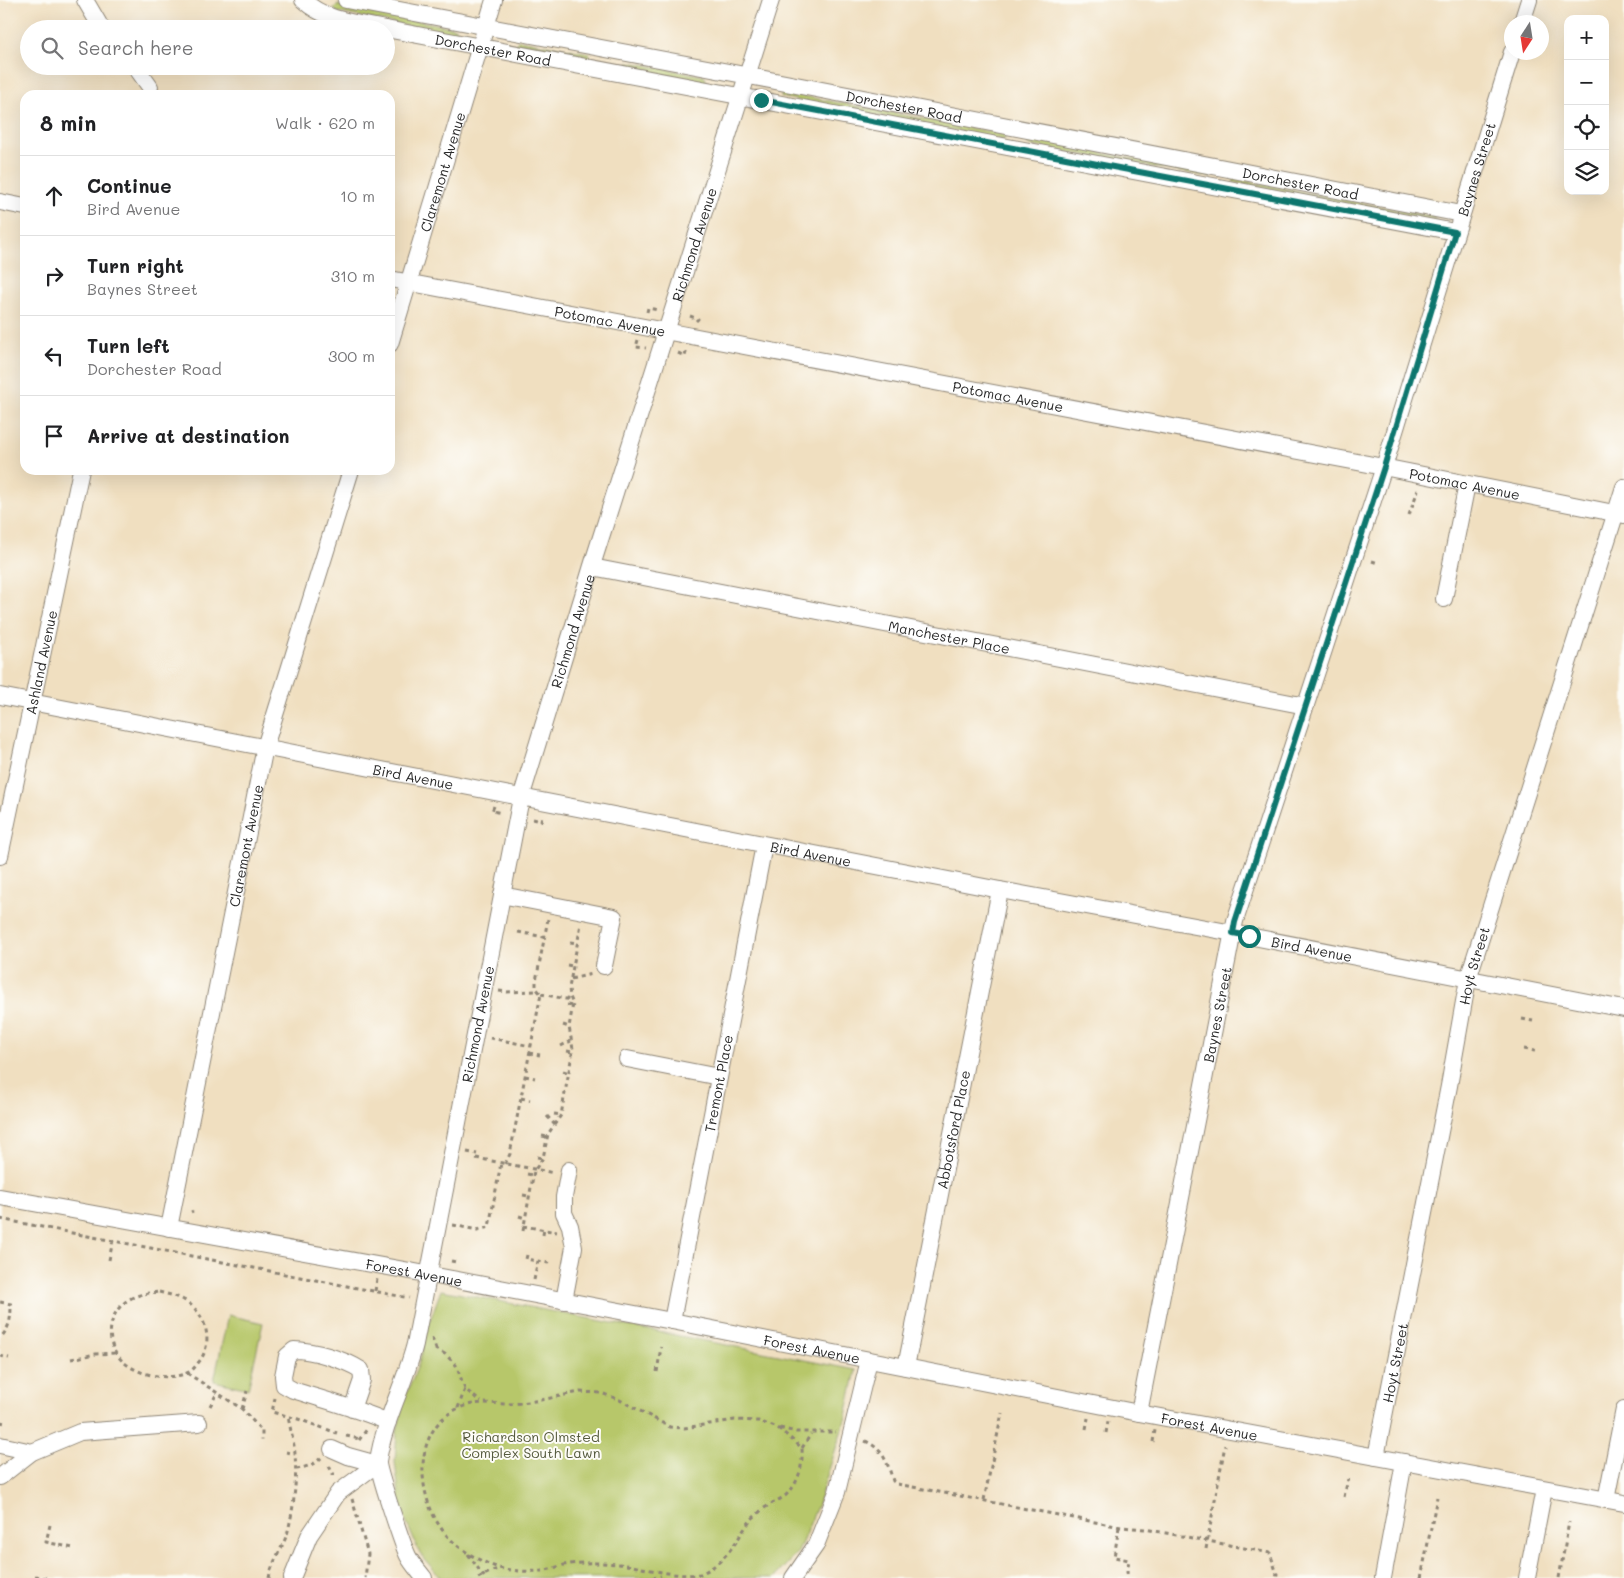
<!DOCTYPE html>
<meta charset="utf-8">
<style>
:root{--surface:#fff;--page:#f6f6f6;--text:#202124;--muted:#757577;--line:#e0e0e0}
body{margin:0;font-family:Mali,sans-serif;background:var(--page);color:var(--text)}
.controls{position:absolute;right:15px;top:15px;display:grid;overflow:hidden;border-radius:10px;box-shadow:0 5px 20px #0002}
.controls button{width:45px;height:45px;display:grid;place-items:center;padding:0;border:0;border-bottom:1px solid var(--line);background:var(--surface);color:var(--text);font:25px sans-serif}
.compass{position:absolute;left:1504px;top:15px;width:45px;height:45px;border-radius:50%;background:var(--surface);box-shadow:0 5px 20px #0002;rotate:192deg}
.stop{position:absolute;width:15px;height:15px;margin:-11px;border:4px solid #0f766e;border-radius:50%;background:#fff}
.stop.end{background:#0f766e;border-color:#fff;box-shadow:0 1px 5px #0008}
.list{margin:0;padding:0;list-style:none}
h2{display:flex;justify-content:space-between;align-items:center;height:65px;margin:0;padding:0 20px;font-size:21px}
h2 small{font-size:16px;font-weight:400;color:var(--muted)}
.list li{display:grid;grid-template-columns:32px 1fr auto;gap:15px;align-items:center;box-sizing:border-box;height:80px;padding:0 20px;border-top:1px solid var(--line)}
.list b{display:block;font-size:19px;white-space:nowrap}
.list p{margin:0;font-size:16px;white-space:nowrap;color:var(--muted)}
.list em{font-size:16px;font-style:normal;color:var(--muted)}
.icon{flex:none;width:28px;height:28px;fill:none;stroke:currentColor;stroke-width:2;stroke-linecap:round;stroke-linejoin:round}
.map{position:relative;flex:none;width:1624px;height:1578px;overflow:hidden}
.search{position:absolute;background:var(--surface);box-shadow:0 5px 20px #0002;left:20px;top:20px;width:375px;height:55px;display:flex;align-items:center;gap:12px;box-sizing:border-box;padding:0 18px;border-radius:28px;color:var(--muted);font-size:19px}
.panel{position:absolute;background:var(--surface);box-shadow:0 5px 20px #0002;left:20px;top:90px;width:375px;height:385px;border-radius:15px}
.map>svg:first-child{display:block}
.green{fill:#b7c76a;stroke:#71794a}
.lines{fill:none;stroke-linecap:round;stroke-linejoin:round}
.minor-casing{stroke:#8e8576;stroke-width:18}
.path{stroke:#8e8576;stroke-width:3;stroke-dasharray:4 4;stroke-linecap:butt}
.minor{stroke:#fff;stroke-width:16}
.route{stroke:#0f766e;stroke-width:6}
.labels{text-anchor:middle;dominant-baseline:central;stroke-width:4;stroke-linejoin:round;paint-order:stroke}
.street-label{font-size:14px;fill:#2b2b2b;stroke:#fdfcf7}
.park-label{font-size:14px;fill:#555a3e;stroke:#fdfcf7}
</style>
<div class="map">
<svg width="1624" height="1578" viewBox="0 0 1624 1578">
<rect width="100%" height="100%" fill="#fdfcf7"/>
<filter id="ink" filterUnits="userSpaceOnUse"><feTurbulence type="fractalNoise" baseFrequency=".02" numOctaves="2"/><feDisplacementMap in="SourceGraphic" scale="10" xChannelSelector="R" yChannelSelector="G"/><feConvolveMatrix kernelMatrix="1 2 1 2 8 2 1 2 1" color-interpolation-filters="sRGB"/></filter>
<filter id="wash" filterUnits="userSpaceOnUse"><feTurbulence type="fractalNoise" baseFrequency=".0096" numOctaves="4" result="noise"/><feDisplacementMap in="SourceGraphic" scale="20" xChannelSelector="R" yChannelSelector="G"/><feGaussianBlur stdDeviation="1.12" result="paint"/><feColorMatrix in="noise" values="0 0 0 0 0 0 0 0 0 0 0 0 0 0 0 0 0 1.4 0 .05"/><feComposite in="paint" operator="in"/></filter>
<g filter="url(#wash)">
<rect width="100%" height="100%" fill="#f0dfc0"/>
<path class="green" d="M337,5L455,28L458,32L454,35L336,12L334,8Z
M519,40L589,53L591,58L590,60L517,47L516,43Z
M629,62L704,76L706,80L705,83L628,68V65Z
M782,92L1003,134L1005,138L1004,140L781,97Z
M1032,139L1209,174L1211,177L1028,145V142Z
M1234,179L1434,217L1436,221L1233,182Z
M441,1290L856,1370L845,1420L818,1504L798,1552L774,1578H441L420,1554L401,1510L395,1462L397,1431L404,1400L419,1363L428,1326Z
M228,1315L263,1323L248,1389L214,1381Z"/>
</g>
<g filter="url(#ink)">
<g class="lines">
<g class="minor-casing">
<g id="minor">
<path d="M85,0L102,29"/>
<path d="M303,0C325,21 357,23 386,29"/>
<path id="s1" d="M346,0L770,80L1461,214"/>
<path d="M1522,22L1529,0"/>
<path id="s2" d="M386,29L1455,232"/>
<path d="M135,66L150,87"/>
<path d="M0,202L25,207"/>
<path id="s3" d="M390,279L1368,464L1624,515"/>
<path id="s4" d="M390,344L494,0"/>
<path id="s5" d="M592,567L1306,706"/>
<path d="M1444,599L1467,484"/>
<path id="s6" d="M0,696L1000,890L1233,933L1624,1009"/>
<path id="s7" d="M0,856L81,470"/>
<path d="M502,895L614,917L604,966"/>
<path d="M627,1059L719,1077"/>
<path id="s8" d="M0,1197L410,1271L672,1321L1139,1413L1624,1503"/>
<path id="s9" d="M169,1228L265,747L351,470"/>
<path d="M564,1301L574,1247L570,1226L564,1213V1197L569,1170"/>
<path id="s10" d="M672,1321L764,845"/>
<path id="s11" d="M906,1367L1000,890"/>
<path d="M352,1409L362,1380L361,1370C346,1360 312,1350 294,1350L287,1356L283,1376L284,1385L293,1390C324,1400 358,1409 388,1422"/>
<path id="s12" d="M1139,1413L1235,921L1384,467L1512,52"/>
<path d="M0,1445L32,1452"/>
<path d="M332,1449L348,1456L377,1464"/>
<path id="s13" d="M1376,1457L1449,1086L1468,979L1624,487"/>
<path d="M0,1477L32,1452L80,1432L199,1423"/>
<path d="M1606,1500L1624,1409"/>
<path d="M292,1578L309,1536L338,1493L377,1464"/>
<path id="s14" d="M424,1578C419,1571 412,1564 408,1556C403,1546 377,1469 378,1461C384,1420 405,1384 415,1344L521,798L595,556L771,0"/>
<path d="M793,1578L816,1545L837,1492L869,1360"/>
<path d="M1383,1578L1404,1462"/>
<path d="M1527,1578L1544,1489"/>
</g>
</g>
<path class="path" d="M647,312L648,308L658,310
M690,316L698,319L696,321
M638,340L636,347L646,348
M678,353L685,356L687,349
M1409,515L1418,490
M1372,561L1378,563
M494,806L492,811L502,813
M533,819L541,821L542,815
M518,932L544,937
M570,942L578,943
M567,965L573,966
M571,979L592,974
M499,991L507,992L538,991
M541,994L571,1000
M567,1005L573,1006
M1522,1019L1533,1021
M563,1025L569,1027
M490,1038L531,1046
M561,1046L571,1041
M1524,1049L1535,1051
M567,1051L573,1052
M529,1053L540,1055
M563,1071L569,1073
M525,1076L535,1078
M521,1098L530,1100
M554,1114L561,1115
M547,1116L555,1125
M542,1136L547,1137
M467,1152L477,1154
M537,1157L543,1158
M476,1158L554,1173
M505,1164L510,1154L541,994L536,988V981L548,919
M527,1174L533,1175
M523,1195L529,1196
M191,1212L193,1211
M519,1216L525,1218
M0,1219L409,1298
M453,1225L477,1230L489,1227L501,1163
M523,1226L557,1232
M523,1231L534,1171L543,1158L548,1134L561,1115L573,1049L569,1027L573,1004L570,997L569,988L581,924
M543,1235L544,1229
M527,1255L526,1259L549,1263L550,1259
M109,1260L113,1240
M451,1261L456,1262
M534,1280L538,1261
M375,1291L377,1279
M159,1292C171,1295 182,1297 191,1305C208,1320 213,1345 198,1363C195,1367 192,1371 187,1373C165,1382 131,1374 117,1355C106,1340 109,1315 124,1303C133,1295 147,1293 159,1292Z
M0,1302L11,1304C11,1318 10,1328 0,1338
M432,1338L436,1349
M435,1349L445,1354L456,1365L465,1389L481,1402
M0,1356L9,1358
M71,1359L96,1354L115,1353
M657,1372L661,1347
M187,1373L242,1409L262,1431V1440
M580,1392L601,1393L618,1399L670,1427L684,1428L735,1420L758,1421L778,1428L802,1448C803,1465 799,1484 785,1496C779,1500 772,1503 766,1507C761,1510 758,1514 754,1517C748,1523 743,1531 738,1539C729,1553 717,1567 700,1574C673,1578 646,1567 619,1564C603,1563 586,1562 570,1564C560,1565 550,1570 541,1571C528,1572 512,1571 499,1568C476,1560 452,1546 439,1525C416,1489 414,1430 457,1409C476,1400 490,1404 509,1404C532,1403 558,1396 580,1392Z
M275,1398L272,1412L298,1419L337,1433
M210,1406L217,1393
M458,1408L465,1389
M242,1409L247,1391
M0,1422L6,1423
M780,1428L796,1432H836
M1086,1429L1088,1418
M1106,1433L1108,1421
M346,1436L360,1439
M359,1440L367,1429
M865,1441C883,1448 888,1464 893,1481L897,1484L1121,1527L1145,1529L1270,1553L1277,1574L1276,1578
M1153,1442L1155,1430
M802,1448L811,1434
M286,1452L295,1454
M329,1466L333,1474H335
M296,1469C307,1467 314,1465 322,1457
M1344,1497L1348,1479
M352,1499L368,1554L365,1578
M984,1500L1002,1413
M50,1525L46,1542L73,1548
M1119,1527L1114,1557L1129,1560L1127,1572L1128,1578
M1206,1549L1225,1445
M468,1554L485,1578
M35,1576L46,1578
M269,1578C272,1561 283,1548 288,1531C294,1507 297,1479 295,1454C294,1441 290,1429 288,1416
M478,1578L492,1571L501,1568
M652,1578L661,1576
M1421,1578L1437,1497
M1559,1578L1569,1522"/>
<use href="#minor" class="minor"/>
</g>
</g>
<g class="lines" filter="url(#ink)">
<path class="route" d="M761,100L1455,232L1384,467L1235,922L1233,933L1249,936"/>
</g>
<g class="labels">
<g class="street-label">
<text stroke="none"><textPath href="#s2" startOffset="109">Dorchester Road</textPath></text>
<text stroke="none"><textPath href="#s1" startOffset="568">Dorchester Road</textPath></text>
<text stroke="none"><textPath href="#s12" startOffset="1291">Baynes Street</textPath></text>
<text stroke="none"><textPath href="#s4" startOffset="180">Claremont Avenue</textPath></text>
<text stroke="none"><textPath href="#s1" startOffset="972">Dorchester Road</textPath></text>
<text stroke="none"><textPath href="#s14" startOffset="1386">Richmond Avenue</textPath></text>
<text stroke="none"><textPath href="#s3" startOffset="224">Potomac Avenue</textPath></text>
<text stroke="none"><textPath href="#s3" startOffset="629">Potomac Avenue</textPath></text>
<text stroke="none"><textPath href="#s3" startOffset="1094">Potomac Avenue</textPath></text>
<text stroke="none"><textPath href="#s14" startOffset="981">Richmond Avenue</textPath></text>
<text stroke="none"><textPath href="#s5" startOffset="364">Manchester Place</textPath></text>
<text stroke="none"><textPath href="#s7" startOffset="198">Ashland Avenue</textPath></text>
<text stroke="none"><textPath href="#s6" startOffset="421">Bird Avenue</textPath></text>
<text stroke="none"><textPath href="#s9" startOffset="390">Claremont Avenue</textPath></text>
<text stroke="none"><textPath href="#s6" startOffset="826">Bird Avenue</textPath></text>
<text stroke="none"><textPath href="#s6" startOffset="1336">Bird Avenue</textPath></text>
<text stroke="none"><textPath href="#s13" startOffset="501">Hoyt Street</textPath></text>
<text stroke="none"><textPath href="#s12" startOffset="406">Baynes Street</textPath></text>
<text stroke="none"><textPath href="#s14" startOffset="576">Richmond Avenue</textPath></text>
<text stroke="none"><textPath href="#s10" startOffset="242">Tremont Place</textPath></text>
<text stroke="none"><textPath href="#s11" startOffset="242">Abbotsford Place</textPath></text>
<text stroke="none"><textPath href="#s8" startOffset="421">Forest Avenue</textPath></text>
<text stroke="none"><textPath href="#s8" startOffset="826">Forest Avenue</textPath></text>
<text stroke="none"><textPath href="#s13" startOffset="96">Hoyt Street</textPath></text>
<text stroke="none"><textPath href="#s8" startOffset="1231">Forest Avenue</textPath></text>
</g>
<g class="park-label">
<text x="531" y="1436">Richardson Olmsted<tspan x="531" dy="16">Complex South Lawn</tspan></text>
</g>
</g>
</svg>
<div class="controls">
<button>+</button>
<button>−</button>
<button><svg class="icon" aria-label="locate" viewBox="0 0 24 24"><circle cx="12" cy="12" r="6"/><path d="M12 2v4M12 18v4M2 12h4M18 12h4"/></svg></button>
<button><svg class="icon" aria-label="layers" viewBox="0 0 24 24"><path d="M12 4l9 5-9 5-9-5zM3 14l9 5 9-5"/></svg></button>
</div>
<svg class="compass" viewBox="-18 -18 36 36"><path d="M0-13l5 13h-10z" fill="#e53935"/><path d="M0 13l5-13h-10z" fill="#757577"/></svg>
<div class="stop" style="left:1249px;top:936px"></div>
<div class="stop end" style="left:761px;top:100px"></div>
<div class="search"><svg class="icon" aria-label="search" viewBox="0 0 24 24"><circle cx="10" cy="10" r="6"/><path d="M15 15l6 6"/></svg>Search here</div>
<section class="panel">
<h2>8 min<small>Walk · 620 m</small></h2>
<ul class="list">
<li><svg class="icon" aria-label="ahead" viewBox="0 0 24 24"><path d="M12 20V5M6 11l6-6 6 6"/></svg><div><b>Continue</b><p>Bird Avenue</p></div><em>10 m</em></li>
<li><svg class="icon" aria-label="right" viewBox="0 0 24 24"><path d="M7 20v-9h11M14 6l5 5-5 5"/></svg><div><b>Turn right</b><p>Baynes Street</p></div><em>310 m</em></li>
<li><svg class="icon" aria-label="left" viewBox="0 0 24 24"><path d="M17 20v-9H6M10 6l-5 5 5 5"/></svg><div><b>Turn left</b><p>Dorchester Road</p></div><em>300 m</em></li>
<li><svg class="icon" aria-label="arrive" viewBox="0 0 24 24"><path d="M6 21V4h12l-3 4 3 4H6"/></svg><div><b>Arrive at destination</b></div></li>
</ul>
</section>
</div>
